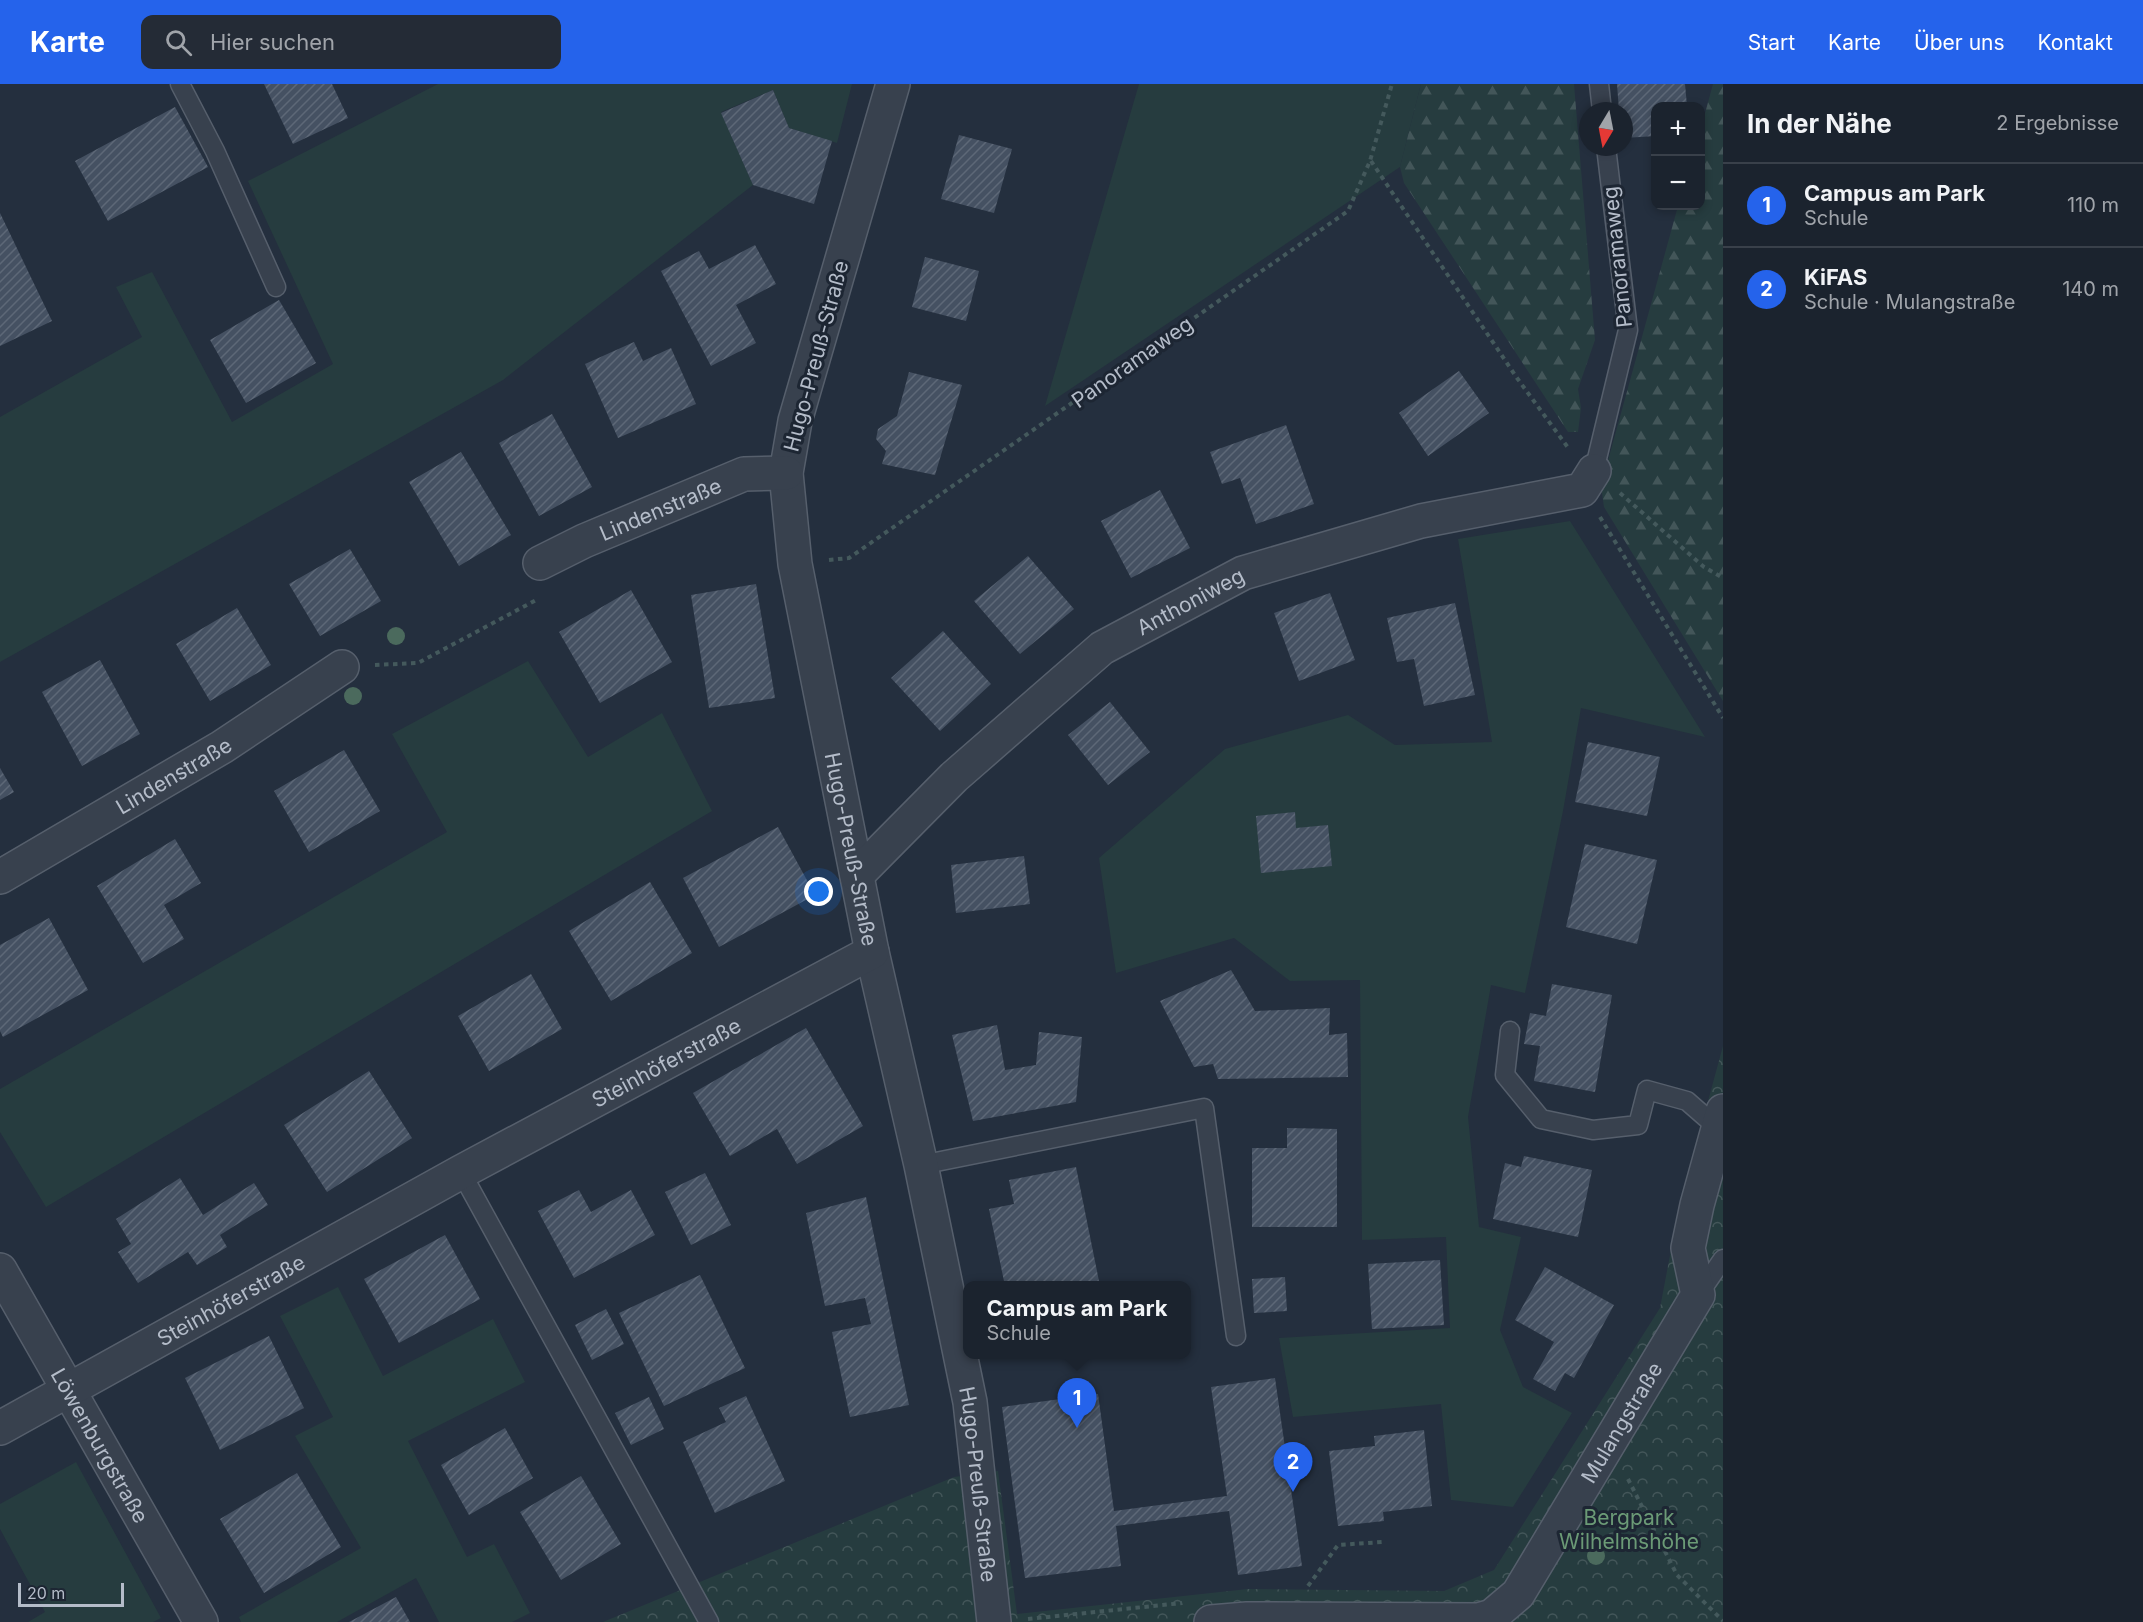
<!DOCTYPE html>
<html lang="de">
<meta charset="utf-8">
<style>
:root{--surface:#1b232e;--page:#242b36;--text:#f1f3f6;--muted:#a0a4aa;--line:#39404a;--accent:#2563eb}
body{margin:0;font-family:Inter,sans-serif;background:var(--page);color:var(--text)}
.controls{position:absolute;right:18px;top:18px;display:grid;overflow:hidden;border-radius:12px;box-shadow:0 3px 9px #0003}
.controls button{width:54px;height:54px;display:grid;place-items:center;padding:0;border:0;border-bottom:2px solid var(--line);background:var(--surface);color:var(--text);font:30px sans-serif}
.compass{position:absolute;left:1579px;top:18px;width:54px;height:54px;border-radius:50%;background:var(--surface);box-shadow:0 3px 9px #0003;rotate:190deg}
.scale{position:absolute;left:18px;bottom:15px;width:106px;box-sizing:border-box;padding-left:6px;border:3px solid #b4bcc9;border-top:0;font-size:16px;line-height:21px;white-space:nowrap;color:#b4bcc9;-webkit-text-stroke:4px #1d2633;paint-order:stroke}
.you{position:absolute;left:819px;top:808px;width:21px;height:21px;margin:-15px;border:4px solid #fff;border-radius:50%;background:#1a73e8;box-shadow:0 0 0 9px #1a73e833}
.badge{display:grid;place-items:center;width:39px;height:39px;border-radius:50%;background:var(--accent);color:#fff;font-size:20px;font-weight:700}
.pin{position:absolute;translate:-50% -50px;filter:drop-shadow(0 2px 3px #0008)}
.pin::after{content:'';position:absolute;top:32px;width:21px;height:18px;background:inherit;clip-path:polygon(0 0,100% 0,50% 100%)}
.popup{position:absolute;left:963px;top:1197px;width:228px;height:78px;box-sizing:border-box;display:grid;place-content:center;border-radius:12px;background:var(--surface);filter:drop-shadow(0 2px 4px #0005);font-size:20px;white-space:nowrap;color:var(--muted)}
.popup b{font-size:22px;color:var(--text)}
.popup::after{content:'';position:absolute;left:50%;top:100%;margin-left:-12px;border:12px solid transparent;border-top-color:var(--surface)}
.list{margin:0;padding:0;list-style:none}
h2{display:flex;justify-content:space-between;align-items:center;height:78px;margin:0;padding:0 24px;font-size:26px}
h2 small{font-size:20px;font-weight:400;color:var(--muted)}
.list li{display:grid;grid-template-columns:39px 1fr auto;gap:18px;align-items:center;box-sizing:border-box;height:84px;padding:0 24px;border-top:2px solid var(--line)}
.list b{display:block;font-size:22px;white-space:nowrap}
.list p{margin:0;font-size:20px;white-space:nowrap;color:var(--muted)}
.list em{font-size:20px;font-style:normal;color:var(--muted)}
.icon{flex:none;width:33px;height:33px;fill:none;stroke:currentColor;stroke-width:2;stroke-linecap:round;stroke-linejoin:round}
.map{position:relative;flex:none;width:1723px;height:1538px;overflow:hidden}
header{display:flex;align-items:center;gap:36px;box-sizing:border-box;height:84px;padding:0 30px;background:var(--accent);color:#fff}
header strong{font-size:28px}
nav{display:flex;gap:33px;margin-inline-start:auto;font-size:21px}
.search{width:420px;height:54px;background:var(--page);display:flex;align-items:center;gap:15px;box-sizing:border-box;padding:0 21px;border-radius:12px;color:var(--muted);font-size:22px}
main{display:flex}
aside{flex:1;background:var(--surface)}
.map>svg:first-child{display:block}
.green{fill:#263c3f}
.forest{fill:url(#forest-firs)}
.park{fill:url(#park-crowns)}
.building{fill:url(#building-hatch)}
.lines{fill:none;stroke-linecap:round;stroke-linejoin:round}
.service-casing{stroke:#565f6c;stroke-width:21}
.minor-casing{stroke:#565f6c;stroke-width:36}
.path{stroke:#44595c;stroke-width:4;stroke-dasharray:4.5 4.5;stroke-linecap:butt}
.service{stroke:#38414e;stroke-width:18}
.minor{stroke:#38414e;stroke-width:33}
.tree{fill:#4b6a5d}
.labels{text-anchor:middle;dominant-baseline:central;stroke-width:6;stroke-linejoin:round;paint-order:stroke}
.street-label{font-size:21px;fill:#b4bcc9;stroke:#1d2633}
.park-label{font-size:21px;fill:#6b9a76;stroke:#1d2633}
</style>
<header>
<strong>Karte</strong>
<div class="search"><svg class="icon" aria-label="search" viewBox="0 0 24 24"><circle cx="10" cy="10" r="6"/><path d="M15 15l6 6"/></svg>Hier suchen</div>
<nav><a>Start</a><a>Karte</a><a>Über uns</a><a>Kontakt</a></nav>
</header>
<main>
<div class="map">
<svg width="1723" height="1538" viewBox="0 0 1723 1538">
<defs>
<pattern id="forest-firs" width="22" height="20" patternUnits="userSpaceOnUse" patternTransform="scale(1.5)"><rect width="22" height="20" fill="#263c3f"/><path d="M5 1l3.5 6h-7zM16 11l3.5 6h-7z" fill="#435659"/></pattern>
<pattern id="park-crowns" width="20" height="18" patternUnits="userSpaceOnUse" patternTransform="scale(1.5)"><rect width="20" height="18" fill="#263c3f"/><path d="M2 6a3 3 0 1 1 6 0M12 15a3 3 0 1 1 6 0" fill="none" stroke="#435659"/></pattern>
<pattern id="building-hatch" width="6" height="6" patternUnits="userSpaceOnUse" patternTransform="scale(1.5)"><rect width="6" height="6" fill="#455162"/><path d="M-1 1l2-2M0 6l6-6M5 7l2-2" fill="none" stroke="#5d6877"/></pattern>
</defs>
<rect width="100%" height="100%" fill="#242f3e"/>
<path class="green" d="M438,0H852L837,59L789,44L773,6L721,28L753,101L503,296L0,578V333L142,253L116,203L152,188L232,338L333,280L248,97Z
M1139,0H1421L1400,83L1045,322Z
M1570,437L1705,653L1581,624L1563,727L1525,909L1491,901L1468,1033L1479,1143L1521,1153L1500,1246L1523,1303L1572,1329L1513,1423L1451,1416L1441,1320L1293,1333L1279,1254L1450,1244L1446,1153L1362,1156L1360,896L1290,897L1234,854L1116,889L1099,774L1225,665L1348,631L1395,661L1492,658L1458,455Z
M528,577L588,673L662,629L712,727L46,1123L0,1048V1005L447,748L392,650Z
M338,1203L383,1292L493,1235L525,1298L408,1357L467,1473L494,1460L530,1529L512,1538H439L416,1494L337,1538H241L239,1533L361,1464L295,1352L333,1333L280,1232Z
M76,1378L161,1534L153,1538H28L45,1528L0,1445V1420Z"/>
<path class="forest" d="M1421,0H1574L1595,256L1578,305L1581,324L1578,348H1568L1404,99L1400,83Z
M1713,0H1723V617L1604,423L1601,402L1678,122H1700L1701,44Z"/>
<path class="park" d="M1723,962V1538H603L954,1393L998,1387L1017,1530L1248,1505L1444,1507L1494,1486L1660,1224L1679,1124Z"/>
<path class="building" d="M264,0H332L348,34L293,60Z
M1617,0H1685L1687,22H1656V52L1624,54V27H1619Z
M773,6L789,44L832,57L814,120L753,101L721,29Z
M175,23L208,83L108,137L75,77Z
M959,51L1012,65L994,129L941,115Z
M0,129L52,237L0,262Z
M755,161L776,200L736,221L756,259L711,282L661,187L699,167L709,185Z
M925,173L979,187L966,237L912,223Z
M279,216L316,279L246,319L210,256Z
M634,258L643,277L671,264L696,320L618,354L585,280Z
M1459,287L1489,329L1428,372L1399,329Z
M909,288L962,301L935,391L882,380L886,367L876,355L878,345L897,332Z
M552,330L592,403L539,432L499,359Z
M1286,341L1314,420L1256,440L1240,394L1222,400L1210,368Z
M461,368L511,451L459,482L409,398Z
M1160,406L1190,464L1131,494L1101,437Z
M350,465L381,517L320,552L289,500Z
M1028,472L1074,525L1020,570L974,517Z
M756,500L775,614L709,624L691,511Z
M631,506L672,578L600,619L559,548Z
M1330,509L1355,576L1299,597L1274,529Z
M1455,519L1475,611L1424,622L1414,575L1397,578L1387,534Z
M237,524L271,581L210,617L176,560Z
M943,547L991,600L940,647L891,594Z
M100,576L140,650L82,682L42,608Z
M1110,618L1150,668L1108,701L1068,651Z
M1588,658L1660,673L1647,732L1575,718Z
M344,666L380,727L309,768L274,707Z
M0,684L14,708L0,716Z
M1295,728L1296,744L1328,741L1332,782L1261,789L1256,732Z
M778,743L815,811L719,863L683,794Z
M175,755L201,799L164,821L184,855L143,879L97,802Z
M1585,760L1657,776L1637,860L1566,843Z
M1024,772L1030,820L956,829L951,781Z
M650,798L692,869L611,917L569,847Z
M49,834L88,906L3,953L0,947V861Z
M1231,886L1255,927L1330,924L1329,951L1347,949L1348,993L1218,995L1213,980L1194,983L1160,917Z
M531,890L562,945L489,987L458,932Z
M1552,900L1612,911L1595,1008L1534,997L1540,962L1524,960L1530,929L1546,932Z
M997,941L1005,986L1036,981L1039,948L1082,953L1076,1018L973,1037L952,951Z
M806,944L863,1042L797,1080L777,1045L730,1072L693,1009Z
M369,987L412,1054L327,1108L284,1041Z
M1287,1044L1337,1045V1143H1252V1064H1287Z
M1524,1072L1592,1086L1578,1153L1493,1135L1505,1079L1521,1083Z
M1076,1083L1100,1202H1005L989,1125L1014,1120L1009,1096Z
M705,1089L731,1141L691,1161L665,1108Z
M180,1094L203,1131L254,1099L268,1121L220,1151L227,1163L197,1181L188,1168L138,1199L118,1168L131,1160L116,1135Z
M579,1106L591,1128L631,1106L655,1151L574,1194L538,1127Z
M866,1113L909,1321L850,1333L832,1248L871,1240L865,1214L825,1222L806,1129Z
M445,1151L480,1215L399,1259L364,1195Z
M1440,1176L1444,1241L1372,1245L1368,1180Z
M1545,1183L1614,1221L1574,1294L1565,1289L1555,1307L1533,1295L1554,1258L1515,1236Z
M700,1191L745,1284L664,1322L619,1229Z
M1285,1193L1287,1227L1254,1229L1252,1195Z
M606,1225L624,1260L592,1276L575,1241Z
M269,1252L304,1324L220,1366L185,1294Z
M1275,1294L1302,1482L1238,1491L1229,1427L1116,1442L1121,1482L1025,1494L1002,1323L1098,1310L1114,1427L1227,1412L1211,1303Z
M746,1312L785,1397L715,1429L683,1358L726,1338L719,1324Z
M649,1313L664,1345L631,1361L615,1329Z
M505,1344L533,1394L469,1431L441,1381Z
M1424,1346L1432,1422L1383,1428L1384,1437L1338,1442L1329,1367L1375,1362L1374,1352Z
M297,1389L341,1463L264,1509L220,1435Z
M581,1392L621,1460L561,1496L520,1428Z
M396,1513L410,1538H349Z"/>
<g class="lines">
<g class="service-casing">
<path id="service" d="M180,0L215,67L276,203
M1599,0L1602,27
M1594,387L1628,246L1606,63
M1510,947L1505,991L1541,1035L1593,1046L1638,1041L1647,1006L1687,1017L1718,1044
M921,1081L1204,1024L1236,1252
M461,1088L709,1538
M1698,1211L1723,1175"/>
</g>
<g class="minor-casing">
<g id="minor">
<path id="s1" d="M893,0L795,337L786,389L795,480L872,868L921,1081L970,1318L994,1538"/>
<path id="s2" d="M540,479L584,457L744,390L786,389"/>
<path id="s3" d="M857,791L954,693L1102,564L1243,489L1421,437L1582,406L1594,387"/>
<path id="s4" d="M0,793L222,663L342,583"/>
<path id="s5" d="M0,1186L201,1538"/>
<path id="s6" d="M0,1344L461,1088L872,868"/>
<path id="s7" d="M1211,1538L1247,1535L1478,1536L1492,1532L1518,1510L1698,1211L1688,1164L1697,1121L1723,1027"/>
</g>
</g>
<path class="path" d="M1371,77L1517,294L1569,365
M1620,409L1704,483L1723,494
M1600,433L1723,634
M829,476L849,474L1348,127L1370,77L1392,0
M375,581L418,579L538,515
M1628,1395L1677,1491L1723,1537
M1308,1502L1338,1461L1382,1458
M1028,1535L1182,1519"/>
<use href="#service" class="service"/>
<use href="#minor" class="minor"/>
</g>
<g class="tree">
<circle cx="396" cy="552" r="9"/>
<circle cx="353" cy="612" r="9"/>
<circle cx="1596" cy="1472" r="9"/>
</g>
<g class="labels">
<g class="street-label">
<text transform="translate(1617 173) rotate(-96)">Panoramaweg</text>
<text transform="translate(816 272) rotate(-75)">Hugo-Preuß-Straße</text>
<text transform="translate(1132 278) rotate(-35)">Panoramaweg</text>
<text stroke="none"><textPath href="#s2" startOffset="132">Lindenstraße</textPath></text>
<text stroke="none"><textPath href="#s3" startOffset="434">Anthoniweg</textPath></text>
<text stroke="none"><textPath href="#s4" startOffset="201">Lindenstraße</textPath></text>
<text stroke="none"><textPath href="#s1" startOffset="786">Hugo-Preuß-Straße</textPath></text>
<text stroke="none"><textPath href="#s6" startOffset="760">Steinhöferstraße</textPath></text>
<text stroke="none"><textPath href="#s6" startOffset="264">Steinhöferstraße</textPath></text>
<text stroke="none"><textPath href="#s7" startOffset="516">Mulangstraße</textPath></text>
<text stroke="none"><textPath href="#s5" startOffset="202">Löwenburgstraße</textPath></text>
<text stroke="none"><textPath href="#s1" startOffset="1434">Hugo-Preuß-Straße</textPath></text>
</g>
<g class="park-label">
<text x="1629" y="1433">Bergpark<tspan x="1629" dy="24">Wilhelmshöhe</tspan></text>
</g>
</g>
</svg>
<div class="controls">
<button>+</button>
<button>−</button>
</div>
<svg class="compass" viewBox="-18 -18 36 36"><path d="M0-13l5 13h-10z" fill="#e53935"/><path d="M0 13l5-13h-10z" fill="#a0a4aa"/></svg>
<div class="scale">20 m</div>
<div class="you"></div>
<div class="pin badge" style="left:1077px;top:1344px">1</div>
<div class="popup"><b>Campus am Park</b>Schule</div>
<div class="pin badge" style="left:1293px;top:1408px">2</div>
</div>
<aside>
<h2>In der Nähe<small>2 Ergebnisse</small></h2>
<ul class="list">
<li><span class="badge">1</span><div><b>Campus am Park</b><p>Schule</p></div><em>110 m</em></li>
<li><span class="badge">2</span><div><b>KiFAS</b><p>Schule · Mulangstraße</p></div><em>140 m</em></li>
</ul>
</aside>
</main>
